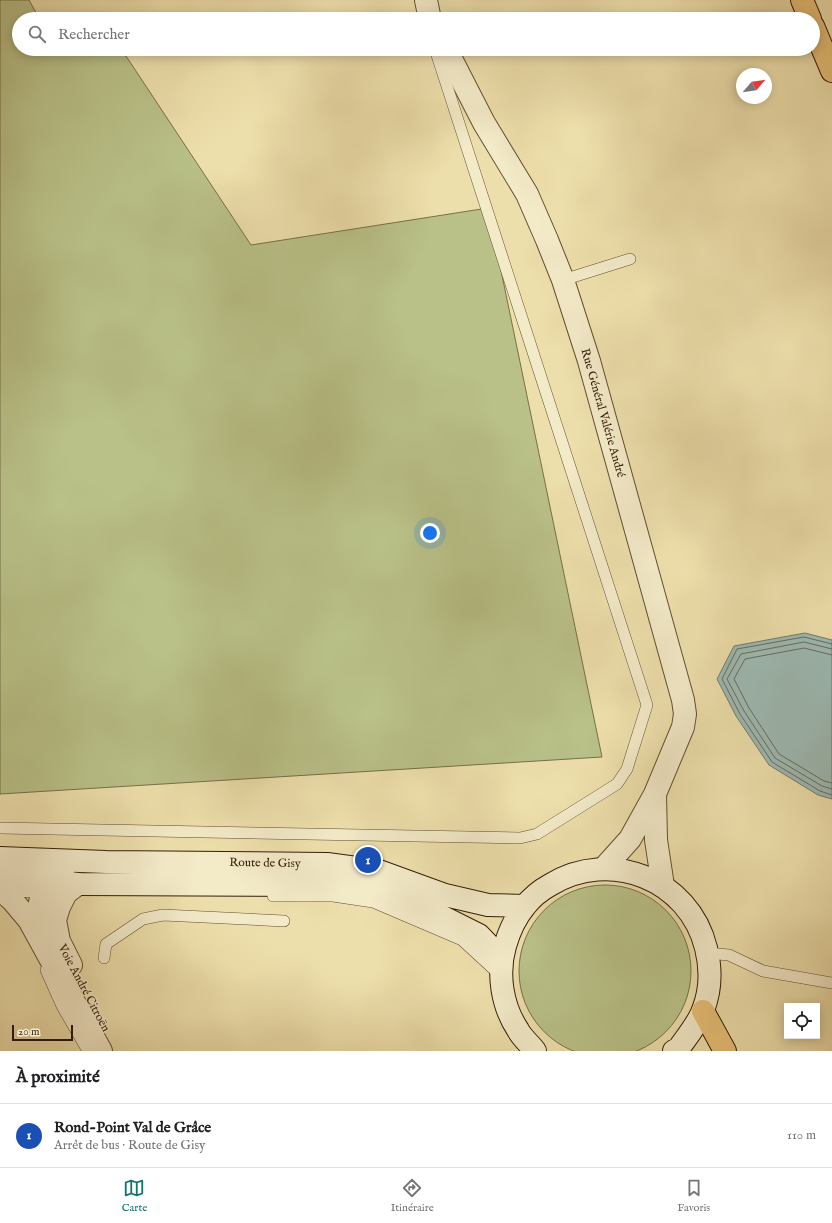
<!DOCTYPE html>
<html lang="fr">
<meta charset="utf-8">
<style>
:root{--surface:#fff;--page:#f6f6f6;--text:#202124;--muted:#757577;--line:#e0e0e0;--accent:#0f766e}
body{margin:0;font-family:"IM FELL English",serif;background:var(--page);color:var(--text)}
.controls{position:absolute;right:12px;bottom:12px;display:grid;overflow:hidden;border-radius:0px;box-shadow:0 2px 10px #0003}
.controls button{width:36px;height:36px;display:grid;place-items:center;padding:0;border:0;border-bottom:1px solid var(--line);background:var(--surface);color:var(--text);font:20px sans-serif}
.compass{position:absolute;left:736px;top:68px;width:36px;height:36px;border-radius:50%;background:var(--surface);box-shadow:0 2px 10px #0003;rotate:61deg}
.scale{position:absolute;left:12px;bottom:10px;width:61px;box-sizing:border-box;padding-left:4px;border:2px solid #341e0a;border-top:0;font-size:11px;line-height:14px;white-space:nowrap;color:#341e0a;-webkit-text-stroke:3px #f3eac8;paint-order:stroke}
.you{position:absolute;left:430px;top:533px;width:14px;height:14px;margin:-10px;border:3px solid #fff;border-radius:50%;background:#1a73e8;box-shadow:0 0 0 6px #1a73e833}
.badge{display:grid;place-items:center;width:26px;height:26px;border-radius:50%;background:var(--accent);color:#fff;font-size:13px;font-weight:700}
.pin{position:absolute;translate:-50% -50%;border:2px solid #fff;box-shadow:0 1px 4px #0006}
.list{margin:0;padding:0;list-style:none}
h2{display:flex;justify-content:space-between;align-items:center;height:52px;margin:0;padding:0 16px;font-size:17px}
h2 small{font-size:13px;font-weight:400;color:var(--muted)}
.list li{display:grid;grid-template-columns:26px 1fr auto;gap:12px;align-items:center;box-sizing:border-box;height:64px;padding:0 16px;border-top:1px solid var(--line)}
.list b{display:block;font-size:15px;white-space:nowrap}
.list p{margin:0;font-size:13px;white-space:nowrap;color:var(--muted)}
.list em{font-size:13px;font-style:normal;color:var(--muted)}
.icon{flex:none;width:22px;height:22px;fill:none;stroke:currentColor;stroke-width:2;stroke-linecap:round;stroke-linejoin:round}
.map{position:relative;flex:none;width:832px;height:1051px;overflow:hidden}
.search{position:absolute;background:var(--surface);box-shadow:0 2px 10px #0003;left:12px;right:12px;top:12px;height:44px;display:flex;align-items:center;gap:10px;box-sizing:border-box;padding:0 14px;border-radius:22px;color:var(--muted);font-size:15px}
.sheet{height:116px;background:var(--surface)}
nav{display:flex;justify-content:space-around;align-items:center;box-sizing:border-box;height:56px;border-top:1px solid var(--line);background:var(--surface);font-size:11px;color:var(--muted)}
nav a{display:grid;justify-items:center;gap:2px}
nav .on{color:var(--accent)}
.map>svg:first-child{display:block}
.green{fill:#b9c188;stroke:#767049}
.water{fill:#9dbab3;stroke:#737c6f}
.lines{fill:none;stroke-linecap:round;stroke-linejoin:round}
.shore{stroke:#686c5e;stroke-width:1}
.lane-casing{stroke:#624e32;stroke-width:12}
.street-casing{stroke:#624e32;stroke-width:24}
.secondary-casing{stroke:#341e0a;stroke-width:24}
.highway-casing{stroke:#341e0a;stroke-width:24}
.lane{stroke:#f3eac8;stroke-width:11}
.street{stroke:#f3eac8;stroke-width:22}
.secondary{stroke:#f3eac8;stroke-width:22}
.highway{stroke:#e6c076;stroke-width:22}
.labels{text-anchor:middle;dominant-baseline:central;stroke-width:3;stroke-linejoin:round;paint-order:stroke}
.street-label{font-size:12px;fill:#341e0a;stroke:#f3eac8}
</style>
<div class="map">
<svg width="832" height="1051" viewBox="0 0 832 1051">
<rect width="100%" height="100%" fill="#eddfab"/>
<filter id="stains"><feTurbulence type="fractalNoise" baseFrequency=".005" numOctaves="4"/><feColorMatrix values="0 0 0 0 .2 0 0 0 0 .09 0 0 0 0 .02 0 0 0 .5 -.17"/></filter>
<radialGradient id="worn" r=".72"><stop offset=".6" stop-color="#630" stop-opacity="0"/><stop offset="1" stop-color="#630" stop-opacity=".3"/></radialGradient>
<path class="green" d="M0,0H29L39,18L41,19H19V49H111L126,56L251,245L488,208L602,757L0,794Z
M519 971a86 86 0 1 1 172 0a86 86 0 1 1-172 0Z"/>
<path class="water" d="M805,633L832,640V799L818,795L769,765L736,716L717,679L734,646Z"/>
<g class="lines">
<path class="shore" d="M832,644L804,637L737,649L722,679L740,714L772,762L820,791L832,795
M832,649L804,642L741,654L727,679L744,711L775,758L822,786L832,789
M832,655L804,648L745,659L734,679L749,708L779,754L824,781L832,783"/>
<g class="lane-casing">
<path id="lane" d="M563,280L630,259
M0,828L520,838L537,834L617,784L627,769L647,705L435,49
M5,891L45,892
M273,896H333L373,902L462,940L501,976
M707,953L729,955L763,971L832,983
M104,958L106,944L143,919L163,915L284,921
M46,970L62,1006L88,1051"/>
</g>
<g class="street-casing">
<path id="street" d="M426,0L429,15L431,19
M446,49L484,123L527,194L547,240L563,280L589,361L683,700L685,714L683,727L655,794L630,839L603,869
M655,794L656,840L663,886
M0,889L13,901L29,920L101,1051
M35,929L42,892L50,881L63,871
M71,965L59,941L55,920L59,907L66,893L78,884"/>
</g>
<g class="secondary-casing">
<path id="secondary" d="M0,858L106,862L327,864L379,871L445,895L488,905L525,906
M0,880L50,881L78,884L345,885L369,889L393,897L443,917L479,935L502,959
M535,1051C530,1044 522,1038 518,1030C502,1006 497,974 505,946C509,932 515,918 525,906C532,897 541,890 550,885C610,848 689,879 706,948C711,968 711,990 703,1010C699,1022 686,1038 679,1048L674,1051"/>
</g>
<g class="highway-casing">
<path id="highway" d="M802,0L810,19
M813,26L832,71
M703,1011L725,1051"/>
</g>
<use href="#lane" class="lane"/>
<use href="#street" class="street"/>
<use href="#secondary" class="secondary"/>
<use href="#highway" class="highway"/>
</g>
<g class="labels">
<g class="street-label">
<text transform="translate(603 413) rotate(74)">Rue Général Valérie André</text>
<text transform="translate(265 863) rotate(1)">Route de Gisy</text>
<text transform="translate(84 988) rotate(62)">Voie André Citroën</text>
</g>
</g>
<rect width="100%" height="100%" filter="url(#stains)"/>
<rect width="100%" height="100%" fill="url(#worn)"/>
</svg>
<div class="controls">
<button><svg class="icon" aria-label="locate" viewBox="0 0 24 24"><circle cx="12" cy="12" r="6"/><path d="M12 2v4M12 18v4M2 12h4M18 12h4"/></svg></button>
</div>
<svg class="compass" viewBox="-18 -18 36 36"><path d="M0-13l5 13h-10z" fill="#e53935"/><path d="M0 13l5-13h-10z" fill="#757577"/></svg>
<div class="scale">20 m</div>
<div class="you"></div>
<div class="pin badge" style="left:368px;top:860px;background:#1a4fb4">1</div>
<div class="search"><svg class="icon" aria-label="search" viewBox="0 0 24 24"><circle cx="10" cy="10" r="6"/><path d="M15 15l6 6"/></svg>Rechercher</div>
</div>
<section class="sheet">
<h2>À proximité<small></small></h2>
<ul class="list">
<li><span class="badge" style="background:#1a4fb4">1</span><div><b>Rond-Point Val de Grâce</b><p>Arrêt de bus · Route de Gisy</p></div><em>110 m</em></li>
</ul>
</section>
<nav>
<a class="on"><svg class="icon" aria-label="map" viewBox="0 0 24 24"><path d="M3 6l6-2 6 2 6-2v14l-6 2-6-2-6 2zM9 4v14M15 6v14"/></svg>Carte</a>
<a><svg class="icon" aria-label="directions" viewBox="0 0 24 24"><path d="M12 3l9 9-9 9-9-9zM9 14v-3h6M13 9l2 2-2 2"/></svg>Itinéraire</a>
<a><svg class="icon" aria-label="saved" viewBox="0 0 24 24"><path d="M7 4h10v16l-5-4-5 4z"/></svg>Favoris</a>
</nav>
